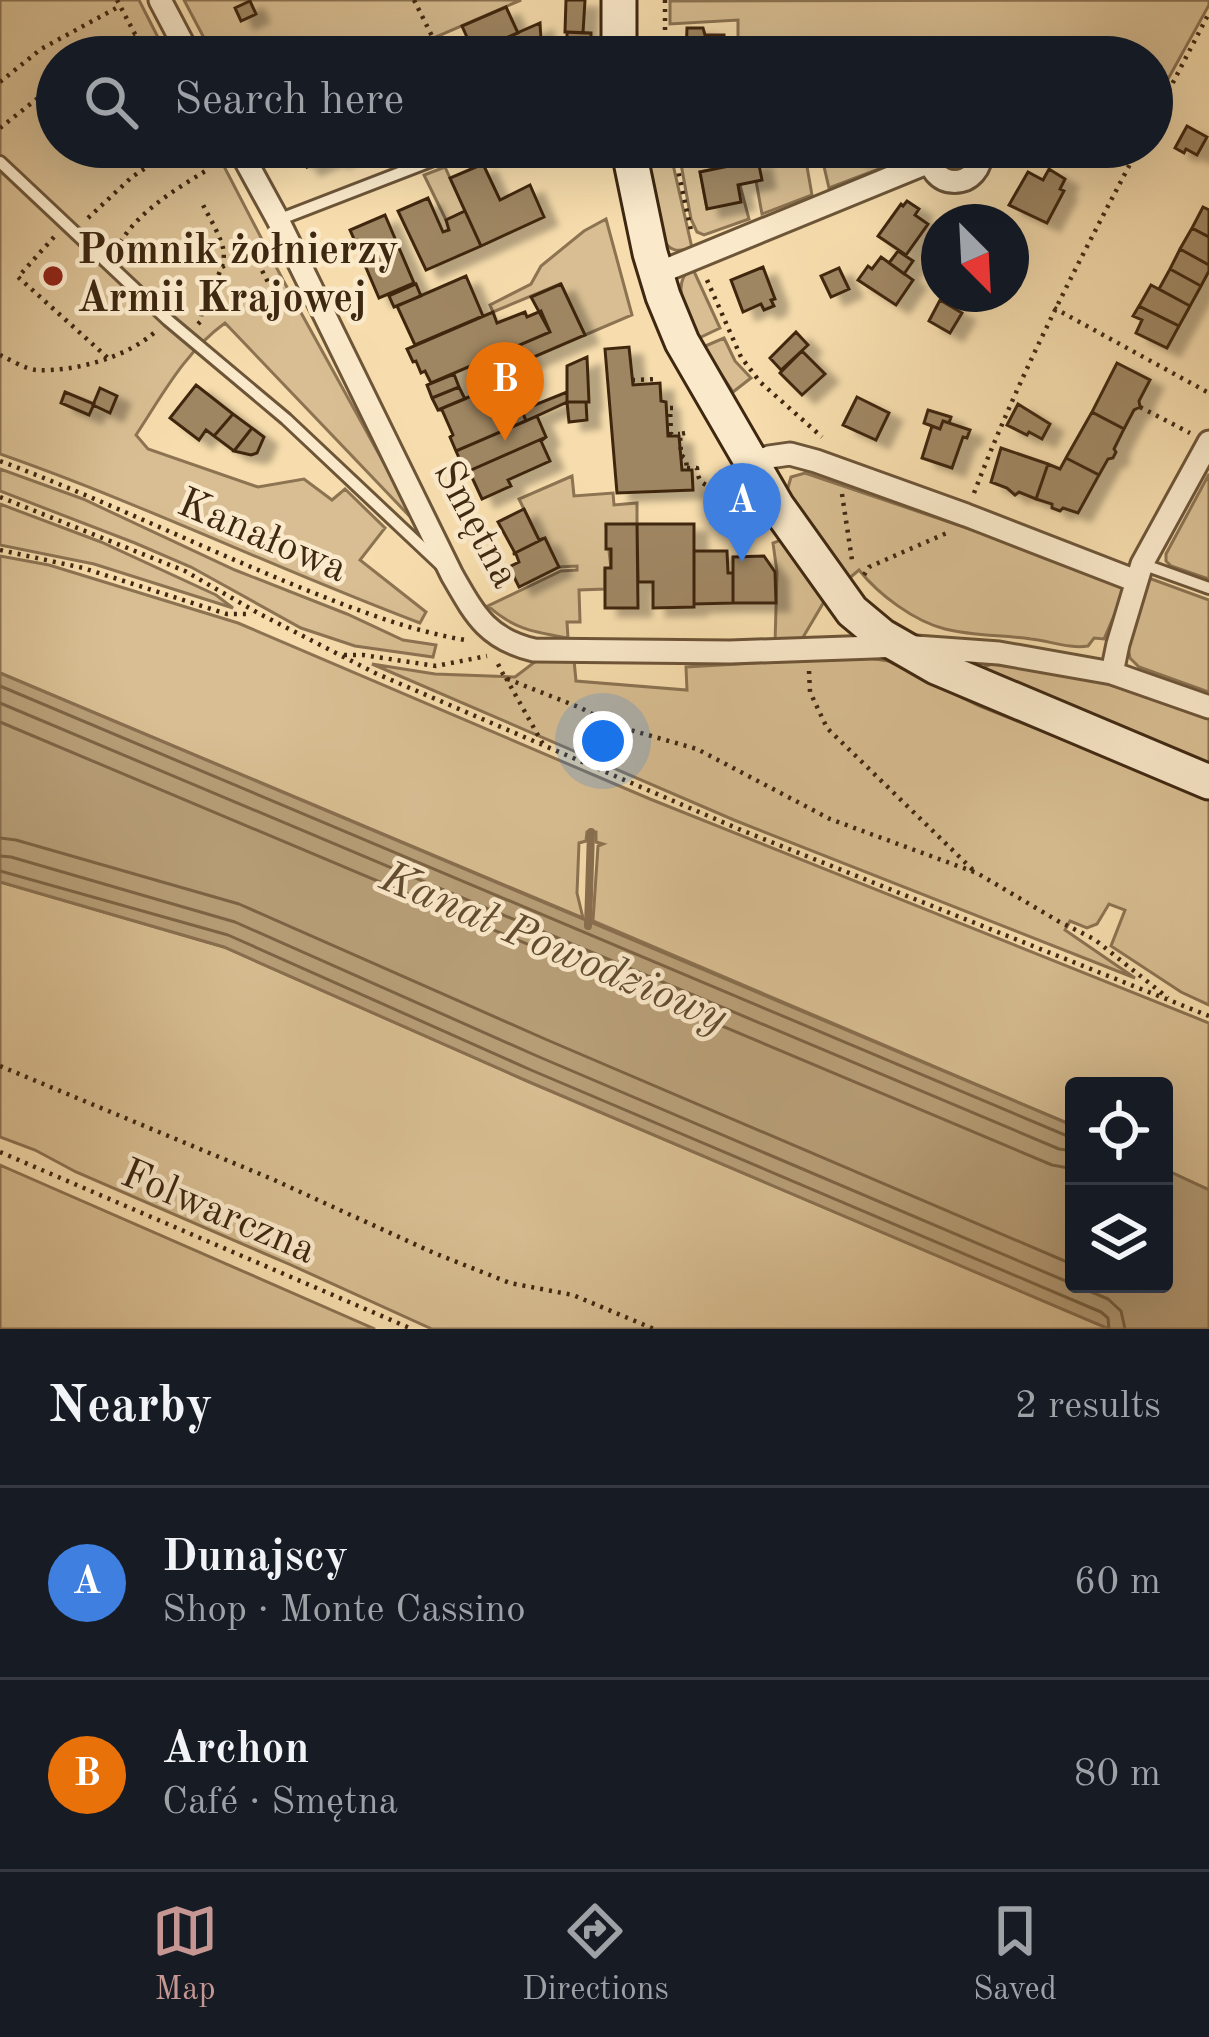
<!DOCTYPE html>
<meta charset="utf-8">
<style>
:root{--surface:#171b24;--page:#242831;--text:#f1f3f6;--muted:#9ea1a6;--line:#363941;--accent:#c59692}
body{margin:0;font-family:"Old Standard TT",serif;background:var(--page);color:var(--text)}
.controls{position:absolute;right:36px;bottom:36px;display:grid;overflow:hidden;border-radius:12px;box-shadow:0 12px 48px #0002}
.controls button{width:108px;height:108px;display:grid;place-items:center;padding:0;border:0;border-bottom:3px solid var(--line);background:var(--surface);color:var(--text);font:60px sans-serif}
.compass{position:absolute;left:921px;top:204px;width:108px;height:108px;border-radius:50%;background:var(--surface);box-shadow:0 12px 48px #0002;rotate:156deg}
.you{position:absolute;left:603px;top:741px;width:42px;height:42px;margin:-30px;border:9px solid #fff;border-radius:50%;background:#1a73e8;box-shadow:0 0 0 18px #1a73e833}
.badge{display:grid;place-items:center;width:78px;height:78px;border-radius:50%;background:var(--accent);color:#fff;font-size:39px;font-weight:700}
.pin{position:absolute;translate:-50% -99px;filter:drop-shadow(0 3px 6px #0008)}
.pin::after{content:'';position:absolute;top:63px;width:42px;height:36px;background:inherit;clip-path:polygon(0 0,100% 0,50% 100%)}
.list{margin:0;padding:0;list-style:none}
h2{display:flex;justify-content:space-between;align-items:center;height:156px;margin:0;padding:0 48px;font-size:51px}
h2 small{font-size:39px;font-weight:400;color:var(--muted)}
.list li{display:grid;grid-template-columns:78px 1fr auto;gap:36px;align-items:center;box-sizing:border-box;height:192px;padding:0 48px;border-top:3px solid var(--line)}
.list b{display:block;font-size:45px;white-space:nowrap}
.list p{margin:0;font-size:39px;white-space:nowrap;color:var(--muted)}
.list em{font-size:39px;font-style:normal;color:var(--muted)}
.icon{flex:none;width:66px;height:66px;fill:none;stroke:currentColor;stroke-width:2;stroke-linecap:round;stroke-linejoin:round}
.map{position:relative;flex:none;width:1209px;height:1329px;overflow:hidden}
.search{position:absolute;background:var(--surface);box-shadow:0 12px 48px #0002;left:36px;right:36px;top:36px;height:132px;display:flex;align-items:center;gap:30px;box-sizing:border-box;padding:0 42px;border-radius:66px;color:var(--muted);font-size:45px}
.sheet{height:540px;background:var(--surface)}
nav{display:flex;justify-content:space-around;align-items:center;box-sizing:border-box;height:168px;border-top:3px solid var(--line);background:var(--surface);font-size:33px;color:var(--muted)}
nav a{display:grid;justify-items:center;gap:6px}
nav .on{color:var(--accent)}
.map>svg:first-child{display:block}
.green{fill:#d8be92;stroke:#8c7352;stroke-width:3}
.water{fill:#b89f78;stroke:#886f4f;stroke-width:3}
.lines{fill:none;stroke-linecap:round;stroke-linejoin:round}
.shore{stroke:#7c6444;stroke-width:3}
.stream{stroke:#886f4f;stroke-width:8}
.building{fill:#9f8662;stroke:#3f2811;stroke-width:3;filter:url(#shadow)}
.lane-casing{stroke:#6d5538;stroke-width:16}
.street-casing{stroke:#6d5538;stroke-width:27}
.secondary-casing{stroke:#3f2811;stroke-width:39}
.path{stroke:#3f2811;stroke-width:4.5;stroke-dasharray:3 6;stroke-linecap:butt}
.lane{stroke:#fae9ca;stroke-width:10}
.street{stroke:#fae9ca;stroke-width:21}
.secondary{stroke:#fae9ca;stroke-width:33}
.poi-dot{fill:#8f2418;stroke:#fae9ca;stroke-width:4.5}
.labels{text-anchor:middle;dominant-baseline:central;stroke-width:9;stroke-linejoin:round;paint-order:stroke}
.poi-label{font-size:42px;font-weight:bold;fill:#3f2811;stroke:#fae9ca;text-anchor:start}
.street-label{font-size:42px;fill:#3f2811;stroke:#fae9ca}
.water-label{font-size:45px;font-style:italic;fill:#634c30;stroke:#fae9ca}
</style>
<div class="map">
<svg width="1209" height="1329" viewBox="0 0 1209 1329">
<defs>
<filter id="shadow"><feDropShadow dx="13" dy="8" stdDeviation="3" flood-color="#0004"/></filter>
</defs>
<rect width="100%" height="100%" fill="#f7ddad"/>
<filter id="stains"><feTurbulence type="fractalNoise" baseFrequency=".00167" numOctaves="4"/><feColorMatrix values="0 0 0 0 .2 0 0 0 0 .09 0 0 0 0 .02 0 0 0 .5 -.17"/></filter>
<radialGradient id="worn" r=".72"><stop offset=".6" stop-color="#630" stop-opacity="0"/><stop offset="1" stop-color="#630" stop-opacity=".3"/></radialGradient>
<path class="green" d="M0,0H139L168,57H57V147H214L283,280L418,525L225,323C185,352 163,394 136,435L148,449L258,487L304,479L332,500L345,489L385,528L360,560L426,612L420,623C279,570 143,504 0,454Z
M184,0H521L390,57H214Z
M1209,0V5L1152,108V57H1072L1063,39L1046,57H1000L992,54L995,44L982,39L973,57H922L919,51L913,53L907,41L889,52L891,57H727L728,47H738V20L670,24V1Z
M643,147H669L692,248C678,252 670,252 663,239Z
M713,147H841L853,150V156L857,159C873,145 895,147 915,147L913,156L829,188L822,158L806,161L812,195L762,214L756,181L758,161L746,163L744,155L733,156L734,165L700,172L707,208L740,185L749,219L704,235L697,232L691,219L679,153Z
M445,167L465,211L446,220L424,175Z
M606,219L632,315L585,335L560,284L493,312L490,305L531,284L541,266L584,231Z
M692,267L720,328L699,338C689,314 668,286 692,267Z
M724,338L735,361L751,378L733,392L703,347Z
M0,469L83,499L235,570L347,614L403,640L436,645L433,657L355,646L301,628L191,567L135,543L0,491Z
M805,473L1113,578L1122,589L1123,595L1104,639L1094,638L1088,646C1070,649 1050,641 1031,639C1003,635 973,636 945,629C914,621 879,595 859,570L846,581L787,491L791,477Z
M1209,474V579L1171,566L1166,561V554Z
M572,476L574,496L613,493L614,505L637,503V524L606,525L611,568L605,569V589L579,590L580,622H567L568,638C534,632 515,630 488,606L561,571L577,570V566L559,567L539,540L519,499Z
M0,504L101,542L216,595L233,608L94,564L0,545Z
M781,540L825,600L799,644H775L777,572L773,543Z
M0,556L49,565L238,623L650,799L1209,1023V1190L1164,1169V1086H1074V1126L593,921L598,846L603,844L596,842V832H587L586,841L579,843L577,893L583,918L0,673Z
M1146,577L1209,600V692L1139,667L1130,658L1128,647Z
M863,657L888,661L979,706L1209,797V1005L1181,992L1111,946L1125,910L1109,904L1097,924L1087,928L1070,921L1065,930L1135,978L734,820L372,664L435,674L515,677L540,658L574,660L576,681L687,690L686,667Z
M991,664L1086,677L1209,716V770L983,674L984,667Z
M0,882L224,947L527,1081L1110,1329H432L291,1265L76,1172L35,1150L0,1137Z
M0,1165L9,1169L375,1329H0Z"/>
<path class="water" d="M0,673L1074,1126V1284H1164V1169L1209,1190V1329H1109L527,1081L224,947L0,882Z"/>
<g class="lines">
<path class="shore" d="M0,686L1065,1135L1074,1136
M0,703L1059,1149L1074,1151
M0,722L1052,1165L1074,1169
M0,838L16,840L239,904L545,1039L1074,1265
M0,856L11,857L235,922L537,1056L1108,1299L1121,1311L1125,1329
M0,871L228,935L531,1070L1101,1312L1108,1318L1109,1329"/>
<path class="stream" d="M588,926L591,832"/>
</g>
<path class="building" d="M566,0H585L583,33L565,32Z
M250,1L256,14L241,21L235,8Z
M506,7L518,33L499,41L506,57H476L462,26Z
M540,23L542,57H506L499,41Z
M687,28H703L705,35H724V57H686Z
M567,32L591,33V57H567Z
M469,39L476,57H438L436,52Z
M981,39L996,44L992,54L1000,57H973Z
M907,41L913,53L905,57H891L888,52Z
M1187,126L1207,137L1197,155L1186,149L1184,153L1175,148Z
M298,147H353L343,152L344,156L335,160L333,156L307,167L302,157L298,159L294,151Z
M841,147H883L881,156L864,153L857,159L853,156V150Z
M758,160L762,180L738,185L741,202L707,209L700,172Z
M483,164L500,200L530,185L544,217L481,246L450,178Z
M1049,169L1065,179L1060,189L1064,191L1047,223L1009,205L1028,172L1043,180Z
M428,198L443,232L449,230L446,220L465,211L481,246L426,270L398,211Z
M907,201L919,209L915,215L928,224L906,255L878,236L901,204L903,206Z
M1203,207L1209,210V237L1192,228Z
M385,215L414,283L379,298L364,263L371,260L364,245L358,248L350,230Z
M1192,228L1209,237V265L1180,249Z
M1180,249L1209,265V271L1201,286L1170,269Z
M898,251L913,261L904,274L889,263Z
M881,257L913,280L896,305L858,280L868,266L872,269Z
M763,267L775,299L771,300L774,306L764,310L761,304L743,312L731,280Z
M839,268L849,289L831,297L821,276Z
M1170,269L1201,286L1190,306L1159,289Z
M466,276L483,316L415,345L397,306Z
M416,284L421,296L394,307L389,296Z
M561,284L585,335L513,366L511,361L489,371L480,362L550,332L531,297Z
M1151,285L1190,306L1179,326L1139,306Z
M940,300L962,313L950,333L929,321Z
M1139,306L1179,326L1167,348L1136,333L1142,320L1133,316Z
M541,311L550,332L431,383L425,371L421,373L416,361L413,362L407,349L493,312L497,323L525,312L527,317Z
M796,332L808,345L781,370L770,358Z
M629,347L633,385L660,383L661,401L666,402L668,436H679L682,470H692L693,490L617,493L605,349Z
M802,351L825,374L802,395L780,373Z
M587,357L589,402H567V366Z
M1117,363L1150,380L1139,401L1140,407L1134,410L1124,429L1092,412Z
M454,374L459,387L432,398L427,385Z
M509,380L526,421L456,451L450,437L453,435L442,410H438Z
M196,385L233,414L214,436L206,430L199,440L170,418Z
M459,387L465,399L438,410L432,398Z
M100,388L117,396L110,413L93,405Z
M65,392L94,404L89,415L61,403Z
M567,392V402L526,421L522,410Z
M857,397L889,413L876,440L843,425Z
M567,402H586L587,420L569,422Z
M1018,404L1050,424L1042,439L1029,432L1027,435L1007,425Z
M928,410L951,417L949,423L943,421L940,429L924,423Z
M1092,412L1124,429L1114,449L1116,452L1113,458L1108,459L1099,475L1066,458Z
M233,414L252,428L234,451L214,436Z
M537,416L546,437L469,471L468,467L464,469L456,451Z
M943,421L970,430L967,438L963,437L952,468L922,458L932,426L940,429Z
M252,428L264,437L257,453L251,455L234,451Z
M546,437L541,441L550,461L508,480L511,486L482,499L469,471Z
M1001,448L1048,464L1036,499L1019,492L1015,495L1007,488L991,482Z
M1066,458L1099,475L1078,513L1063,508L1060,511L1052,508V504L1036,499L1048,464L1060,469Z
M524,509L539,540L545,538L513,554L515,553L498,522Z
M606,524H637L638,608H605V568H611V549H606Z
M637,524H694V607L653,608V582H638Z
M545,538L559,567L519,587L509,567L519,562L516,554H513Z
M694,551H727L728,573H733V603L694,604Z
M764,556L775,572L776,603H733V557Z"/>
<g class="lines">
<g class="lane-casing">
<path id="lane" d="M0,162L168,320L286,419L441,565
M278,220L467,147
M1142,564L1209,588"/>
</g>
<g class="street-casing">
<path id="street" d="M160,0L190,57
M238,147L278,220L452,575C475,615 487,639 534,650L730,652L902,646L999,653L1112,673L1209,707
M929,147C924,193 985,193 981,147
M656,274L929,162
M751,464L769,457L790,454L816,461L966,515L1136,581
M1112,673L1118,644L1142,564L1209,442"/>
</g>
<g class="secondary-casing">
<path id="secondary" d="M619,0V57
M628,147L650,253L663,296L682,342L777,506L852,611L882,636L936,667L1209,782"/>
</g>
<path class="path" d="M117,0L147,57
M414,0L432,36
M94,57L135,35
M665,57V0
M0,82L41,49L120,6
M1152,123L1209,13
M0,128L57,83
M673,147L692,235
M88,218L132,177L177,147
M54,237L18,277L108,358
M116,250C134,214 173,191 207,170L194,147
M222,267L253,253L270,286
M707,280L741,357L760,382L822,437
M1054,308L1209,393
M198,324L201,321C200,294 229,273 223,248C219,233 209,217 202,203
M0,355C11,360 25,369 36,370C75,372 128,357 156,331
M632,380L659,379
M1140,407L1190,433
M673,408H670L671,434H680
M685,433L680,434L681,455L686,459L687,470
M0,461C102,499 198,546 299,587C354,609 407,630 465,640
M687,468H697C698,483 703,484 716,489
M974,493C1020,373 1079,261 1139,147
M842,494L852,560
M0,497L185,571L258,613L375,673L741,830L1209,1016
M0,550L83,568L227,614H252
M864,575L869,567L949,532
M344,655H363L436,666L487,656
M498,664L505,678L581,708L613,725L697,749L830,819L977,873L1058,921L1094,939L1168,998
M809,671L810,692L827,728L973,870
M506,678L544,746
M0,1066L272,1179L434,1253L510,1283L573,1295L654,1329
M0,1152L412,1329"/>
<use href="#lane" class="lane"/>
<use href="#street" class="street"/>
<use href="#secondary" class="secondary"/>
</g>
<circle class="poi-dot" cx="53" cy="276" r="12"/>
<g class="labels">
<g class="poi-label">
<text x="77" y="252">Pomnik żołnierzy<tspan x="77" dy="48">Armii Krajowej</tspan></text>
</g>
<g class="street-label">
<text transform="translate(475 525) rotate(62)">Smętna</text>
<text transform="translate(262 537) rotate(23)">Kanałowa</text>
<text transform="translate(218 1213) rotate(23)">Folwarczna</text>
</g>
<g class="water-label">
<text transform="translate(553 949) rotate(23)">Kanał Powodziowy</text>
</g>
</g>
<rect width="100%" height="100%" filter="url(#stains)"/>
<rect width="100%" height="100%" fill="url(#worn)"/>
</svg>
<div class="controls">
<button><svg class="icon" aria-label="locate" viewBox="0 0 24 24"><circle cx="12" cy="12" r="6"/><path d="M12 2v4M12 18v4M2 12h4M18 12h4"/></svg></button>
<button><svg class="icon" aria-label="layers" viewBox="0 0 24 24"><path d="M12 4l9 5-9 5-9-5zM3 14l9 5 9-5"/></svg></button>
</div>
<svg class="compass" viewBox="-18 -18 36 36"><path d="M0-13l5 13h-10z" fill="#e53935"/><path d="M0 13l5-13h-10z" fill="#9ea1a6"/></svg>
<div class="you"></div>
<div class="pin badge" style="left:742px;top:562px;background:#3f7fe0">A</div>
<div class="pin badge" style="left:505px;top:441px;background:#e8710a">B</div>
<div class="search"><svg class="icon" aria-label="search" viewBox="0 0 24 24"><circle cx="10" cy="10" r="6"/><path d="M15 15l6 6"/></svg>Search here</div>
</div>
<section class="sheet">
<h2>Nearby<small>2 results</small></h2>
<ul class="list">
<li><span class="badge" style="background:#3f7fe0">A</span><div><b>Dunajscy</b><p>Shop · Monte Cassino</p></div><em>60 m</em></li>
<li><span class="badge" style="background:#e8710a">B</span><div><b>Archon</b><p>Café · Smętna</p></div><em>80 m</em></li>
</ul>
</section>
<nav>
<a class="on"><svg class="icon" aria-label="map" viewBox="0 0 24 24"><path d="M3 6l6-2 6 2 6-2v14l-6 2-6-2-6 2zM9 4v14M15 6v14"/></svg>Map</a>
<a><svg class="icon" aria-label="directions" viewBox="0 0 24 24"><path d="M12 3l9 9-9 9-9-9zM9 14v-3h6M13 9l2 2-2 2"/></svg>Directions</a>
<a><svg class="icon" aria-label="saved" viewBox="0 0 24 24"><path d="M7 4h10v16l-5-4-5 4z"/></svg>Saved</a>
</nav>
